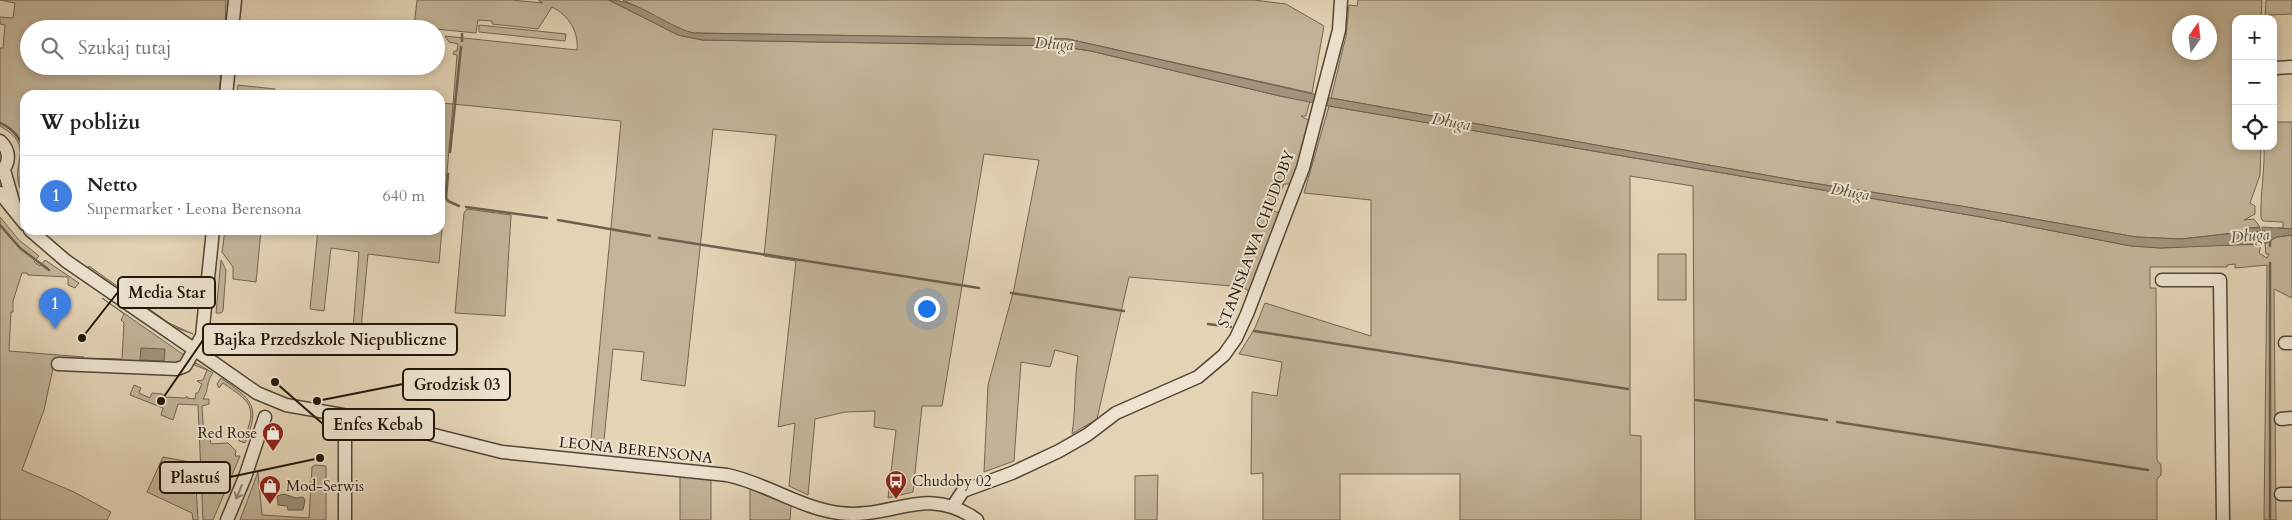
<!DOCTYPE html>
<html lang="pl">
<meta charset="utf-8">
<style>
:root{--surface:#fff;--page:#f2f2f2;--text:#222;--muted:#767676;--line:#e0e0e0;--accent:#8f2418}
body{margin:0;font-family:Cardo,serif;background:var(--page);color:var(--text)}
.controls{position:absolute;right:15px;top:15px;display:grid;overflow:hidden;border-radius:10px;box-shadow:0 2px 8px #0003}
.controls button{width:45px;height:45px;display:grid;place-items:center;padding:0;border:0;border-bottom:1px solid var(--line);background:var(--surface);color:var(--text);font:25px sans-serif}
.compass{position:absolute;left:2172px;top:15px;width:45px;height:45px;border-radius:50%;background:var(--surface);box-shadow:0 2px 8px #0003;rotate:14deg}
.you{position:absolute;left:926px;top:308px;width:18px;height:18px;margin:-12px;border:4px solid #fff;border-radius:50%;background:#1a73e8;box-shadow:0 0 0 8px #1a73e833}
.badge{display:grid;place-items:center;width:32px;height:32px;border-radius:50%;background:var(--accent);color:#fff;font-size:16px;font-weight:700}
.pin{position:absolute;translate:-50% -41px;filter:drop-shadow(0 1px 2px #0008)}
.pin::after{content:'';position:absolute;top:26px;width:18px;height:15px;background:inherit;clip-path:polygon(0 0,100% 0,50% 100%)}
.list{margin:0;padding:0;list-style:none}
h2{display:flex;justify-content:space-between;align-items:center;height:65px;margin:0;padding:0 20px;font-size:21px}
h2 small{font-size:16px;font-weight:400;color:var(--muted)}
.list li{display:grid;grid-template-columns:32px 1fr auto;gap:15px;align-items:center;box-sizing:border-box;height:80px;padding:0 20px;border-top:1px solid var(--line)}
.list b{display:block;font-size:19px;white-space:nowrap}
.list p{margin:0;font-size:16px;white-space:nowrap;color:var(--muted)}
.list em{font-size:16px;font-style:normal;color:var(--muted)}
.icon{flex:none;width:28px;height:28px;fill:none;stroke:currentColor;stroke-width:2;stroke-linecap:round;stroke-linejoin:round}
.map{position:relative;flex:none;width:2292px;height:520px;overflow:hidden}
.search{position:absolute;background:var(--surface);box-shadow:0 2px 8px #0003;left:20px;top:20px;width:425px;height:55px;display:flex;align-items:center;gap:12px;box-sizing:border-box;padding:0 18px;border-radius:28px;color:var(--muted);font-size:19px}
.panel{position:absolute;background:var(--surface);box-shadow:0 2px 8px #0003;left:20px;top:90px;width:425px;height:145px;border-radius:15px}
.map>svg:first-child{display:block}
.green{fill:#c3b499;stroke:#726552;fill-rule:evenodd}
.water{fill:#a1937c;stroke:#6d614e}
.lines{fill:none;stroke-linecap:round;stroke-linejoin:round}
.shore{stroke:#605443;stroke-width:1}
.stream{stroke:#6d614e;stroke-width:2.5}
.minor-casing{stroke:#514635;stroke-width:15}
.minor{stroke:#ede3d0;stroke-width:12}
.oneway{stroke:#918777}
.labels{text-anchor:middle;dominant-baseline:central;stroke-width:4;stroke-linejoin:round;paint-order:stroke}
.street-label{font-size:15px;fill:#20160a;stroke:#ede3d0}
.poi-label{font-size:15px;fill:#20160a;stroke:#ede3d0;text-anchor:start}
.water-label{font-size:16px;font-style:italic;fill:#544838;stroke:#ede3d0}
.leader{fill:none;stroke:#20160a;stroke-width:2}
.callout-dot{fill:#20160a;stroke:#ede3d0;stroke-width:2}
.callout{fill:#ede3d0;stroke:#20160a;stroke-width:2}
.callout-label{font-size:16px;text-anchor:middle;font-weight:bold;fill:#20160a}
</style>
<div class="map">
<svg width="2292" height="520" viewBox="0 0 2292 520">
<rect width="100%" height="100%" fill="#e4d4b6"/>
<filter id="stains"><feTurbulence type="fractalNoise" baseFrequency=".004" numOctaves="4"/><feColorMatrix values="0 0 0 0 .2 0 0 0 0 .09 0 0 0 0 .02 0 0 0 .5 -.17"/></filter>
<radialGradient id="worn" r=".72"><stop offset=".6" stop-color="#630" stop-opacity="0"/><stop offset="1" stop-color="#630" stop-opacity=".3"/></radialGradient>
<path class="green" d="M0,0H226L225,29H29V66H173L217,70L221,72L219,95H25V183L20,188C10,162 37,147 0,126V48H3L5,25L0,24V17L13,18L15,3Z
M417,0H512L543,3L538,0H609L678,35L702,40L1058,46L1091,51L1280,96L1310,101L1306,116H1301L1310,121L1291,184H1284L1273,211L1280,213L1250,292L1243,287L1129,277L1097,419L1072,434C1076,408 1074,382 1078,356L1055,350L1050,367L1021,362L1014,461L984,472L988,385L1014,289L1039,160L984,154L942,406H922L913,492L888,498L896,430L874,427L875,411L845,412L815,419L808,495L789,486L795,423L778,427L796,261L764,256L776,135L713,129L685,386L641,380L644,352L613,349L603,450L590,449L621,121L453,104L439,263L368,254L361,330L353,329L359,252L331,248L324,311L310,309L318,230H440V103L453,104L457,55L453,54L454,51H457L458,44L449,42L445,36L577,50C579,31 568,15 552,7L538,29L492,24V21L478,20L476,33L414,27Z
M623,0H1254L1286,4L1324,26L1312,93L1068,39L693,33L682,30Z
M1358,0H2262L2261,19H2236V146H2261L2260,175L2250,203L2255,206V214L2244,220L2254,219L2260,227L2248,228L2244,232L2181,239L2136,237L1961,206L1793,180L1331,98L1346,36L1349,5L1357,6ZM2180,22H2210V52H2180Z
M2266,0H2292V14L2268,15V19H2265Z
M479,25L566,34L565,41L479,32Z
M238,85L275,89L274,95H237Z
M1329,106L1981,217L2131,246L2161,248L2226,244L2261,245L2259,253L2267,258L2269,254H2266L2265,244L2277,237L2292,235V298L2274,289L2276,520H2264L2267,265L2235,268V264L2227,265V267H2150V288H2156L2157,460L2161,465V475L2157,479V520H1695L1693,186L1630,176V435L1641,436V520H1460V474H1340V520H1263V473L1251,474L1252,392L1277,396L1282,362L1239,354L1255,328L1265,303L1371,336V200L1304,193Z
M2273,122H2292V229L2277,228H2283V222L2263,221L2261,218C2260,194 2265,171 2264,146H2273Z
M467,209L511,215L505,316L455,313L464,213Z
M0,217L19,240L39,256L34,262L40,266L45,260L79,283L75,288L68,285V277L28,275L27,273H22L13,301V312H11L9,351L84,357V360L55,359L44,410L22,470L74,492L111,512L107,520H0Z
M225,230H261L256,282L233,279V267L222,252Z
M1658,254H1686V300H1658Z
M221,260L226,270L223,311L221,313H216Z
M89,266L169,323L193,334L171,326L88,268Z
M102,298L184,355L180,364L86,360V358L122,359L124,323L121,320L124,314Z
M196,363L213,373C206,382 209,390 203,399H209V404L202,406L204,439H210L211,444L228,443L236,451L235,456H240L213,520H203L198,405L178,404L173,420L161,415L163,408L130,395L134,385L141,388L139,393L150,398L152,393L163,394V397L185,398L187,396V398L195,399L196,393H198L202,384L197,381L203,380L207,370L194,365Z
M221,378C252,400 261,405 245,443L239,441L238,438L244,439C258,405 250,402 223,383L219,388L217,384Z
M163,457L190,462L195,466L198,520H193L192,513L147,492Z
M315,465L326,466V520H240L258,472L262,515L309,518L312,467Z
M1158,475L1157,520H1135V476Z
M680,476L711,480V520H680Z
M750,489L791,506L790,520H750Z"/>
<path class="water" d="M609,0C639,0 664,25 693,33L1068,39L1331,98L1793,180L1961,206L2136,237L2181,239L2244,232L2248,228H2260V231L2256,232H2260L2261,239L2257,240H2261V244L2161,248L2131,246L1981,217L1329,106L1280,96L1091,51L1058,46L702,40L678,35Z
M2262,227L2292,229V235L2277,237L2263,244Z
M141,348L165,349L164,361L140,360Z
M284,494L296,498L303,497L305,500L303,510H288L287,506L278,505L277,496Z"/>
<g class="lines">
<path class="shore" d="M2265,232L2267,235L2264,238L2251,241L2246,238L2250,233Z"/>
<path class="stream" d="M462,41V34
M0,123C16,130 26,144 24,162C23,169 20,175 21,182
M450,152L461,47
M448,174L446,198L448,201L459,206
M466,207L547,218
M558,220L650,236
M0,225L20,248L49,270
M659,238L979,288
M2270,246V238
M2270,263V520
M1011,293L1124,311
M1208,324L1231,327
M1254,331L1628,389
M1696,400L1827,420
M1837,422L2148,470"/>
<g class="minor-casing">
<path id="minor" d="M232,29L235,0
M2276,68L2292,67
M226,95L229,66
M0,141C10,150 11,163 0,173
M4,170L16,212
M0,193L25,224
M30,230L66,261L214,363L257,393L286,405L382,422L502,452L727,475C766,483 800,508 839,513C892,520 926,483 977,520
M2162,280H2220L2223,520
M2285,343H2292
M58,364L177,369L185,366L202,336L213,230
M345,417V520
M2281,419L2292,418
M2281,494H2292
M953,506L963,491L1012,473L1059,451L1087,435L1116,413L1198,377L1224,355L1236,338L1247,314L1303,168L1339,30L1341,0
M227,520L245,477L265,417"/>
</g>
<use href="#minor" class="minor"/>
</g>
<defs><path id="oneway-shaft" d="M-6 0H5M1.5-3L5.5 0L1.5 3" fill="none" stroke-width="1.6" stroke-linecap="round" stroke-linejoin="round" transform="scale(1.25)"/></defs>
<use class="oneway" href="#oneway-shaft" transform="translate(239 492) rotate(112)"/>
<defs>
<g id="shop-pin" transform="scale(1.125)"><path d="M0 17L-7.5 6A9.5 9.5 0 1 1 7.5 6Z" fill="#8f2418" stroke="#ede3d0"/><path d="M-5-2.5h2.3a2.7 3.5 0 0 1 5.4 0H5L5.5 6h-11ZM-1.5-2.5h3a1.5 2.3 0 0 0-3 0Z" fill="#fff"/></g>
<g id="bus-pin" transform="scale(1.125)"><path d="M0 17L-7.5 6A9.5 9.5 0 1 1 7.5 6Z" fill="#8f2418" stroke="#ede3d0"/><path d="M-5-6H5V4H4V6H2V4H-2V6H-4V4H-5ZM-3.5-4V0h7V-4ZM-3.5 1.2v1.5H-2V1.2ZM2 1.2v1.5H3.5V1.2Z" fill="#fff"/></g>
</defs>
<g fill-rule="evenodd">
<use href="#shop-pin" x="273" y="433"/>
<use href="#bus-pin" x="896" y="481"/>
<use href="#shop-pin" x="270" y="486"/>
</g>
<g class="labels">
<g class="street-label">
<text transform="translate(1256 239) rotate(-69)">STANISŁAWA CHUDOBY</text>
<text transform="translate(636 450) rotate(6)">LEONA BERENSONA</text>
</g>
<g class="poi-label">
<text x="257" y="433" text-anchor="end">Red Rose</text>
<text x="912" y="481">Chudoby 02</text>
<text x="286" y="486">Mod-Serwis</text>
</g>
<g class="water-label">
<text transform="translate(1054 44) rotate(3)">Długa</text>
<text transform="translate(1451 122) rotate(10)">Długa</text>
<text transform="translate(1850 192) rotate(10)">Długa</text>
<text transform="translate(2250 236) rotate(-5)">Długa</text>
</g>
</g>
<path class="leader" d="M82 338L118 292M161 401L203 340M317 401L403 384M275 382L323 424M320 458L230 477"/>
<g class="callout-dot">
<circle cx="82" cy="338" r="5"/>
<circle cx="161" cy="401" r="5"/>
<circle cx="317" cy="401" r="5"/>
<circle cx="275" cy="382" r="5"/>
<circle cx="320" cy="458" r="5"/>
</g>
<g class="callout">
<rect x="118" y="277" width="97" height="31" rx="5"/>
<rect x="203" y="324" width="254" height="31" rx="5"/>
<rect x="403" y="369" width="107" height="31" rx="5"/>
<rect x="323" y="409" width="111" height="31" rx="5"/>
<rect x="160" y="462" width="70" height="31" rx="5"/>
</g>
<g class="callout-label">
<text x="167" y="298">Media Star</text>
<text x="330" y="345">Bajka Przedszkole Niepubliczne</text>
<text x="457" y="390">Grodzisk 03</text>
<text x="378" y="430">Enfes Kebab</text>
<text x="195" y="483">Plastuś</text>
</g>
<rect width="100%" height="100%" filter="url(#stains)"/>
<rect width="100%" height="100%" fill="url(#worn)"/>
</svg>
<div class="controls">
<button>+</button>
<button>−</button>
<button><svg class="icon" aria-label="locate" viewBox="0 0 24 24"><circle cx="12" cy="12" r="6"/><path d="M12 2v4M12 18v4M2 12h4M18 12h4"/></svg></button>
</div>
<svg class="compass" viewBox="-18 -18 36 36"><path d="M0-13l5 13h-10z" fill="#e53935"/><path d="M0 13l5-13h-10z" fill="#767676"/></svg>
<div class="you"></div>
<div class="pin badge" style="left:55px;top:329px;background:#3f7fe0">1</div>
<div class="search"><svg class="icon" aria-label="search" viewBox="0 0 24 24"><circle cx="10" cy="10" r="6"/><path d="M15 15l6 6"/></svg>Szukaj tutaj</div>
<section class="panel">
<h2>W pobliżu<small></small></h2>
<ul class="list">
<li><span class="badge" style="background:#3f7fe0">1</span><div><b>Netto</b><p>Supermarket · Leona Berensona</p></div><em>640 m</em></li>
</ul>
</section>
</div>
